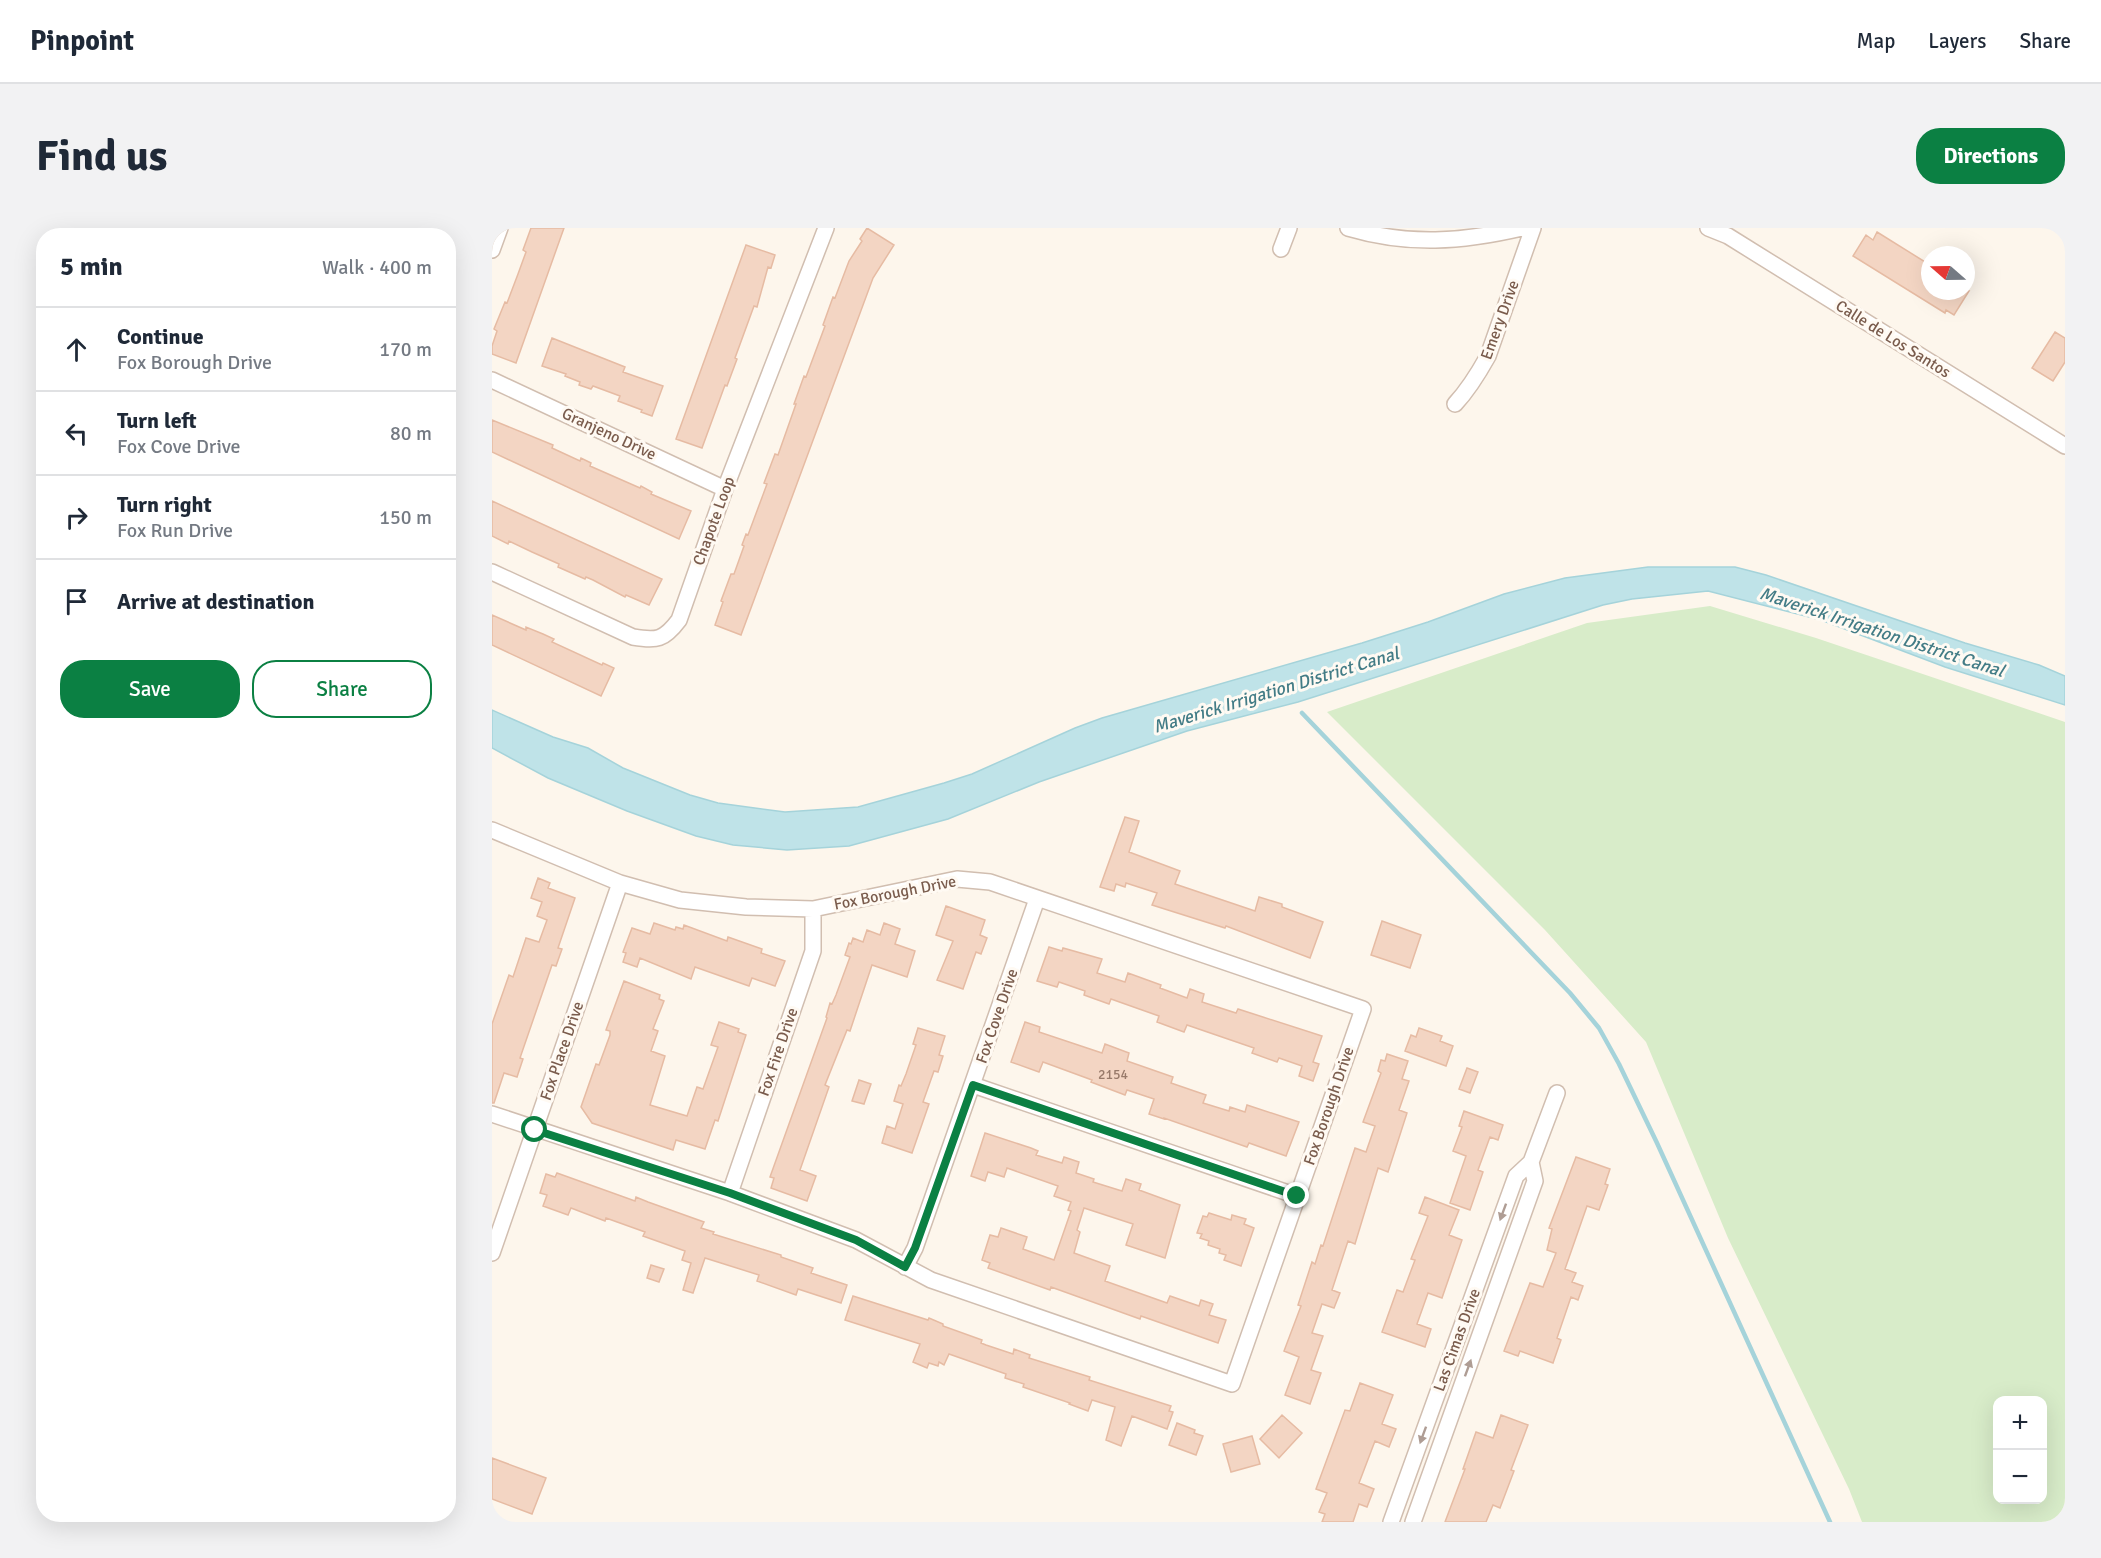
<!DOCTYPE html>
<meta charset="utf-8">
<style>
:root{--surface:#fff;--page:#f2f2f3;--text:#1f2937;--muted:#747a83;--line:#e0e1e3;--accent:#0b8043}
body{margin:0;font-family:Signika,sans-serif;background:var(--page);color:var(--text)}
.controls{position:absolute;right:18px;bottom:18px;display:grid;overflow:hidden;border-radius:12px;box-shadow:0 6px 24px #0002}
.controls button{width:54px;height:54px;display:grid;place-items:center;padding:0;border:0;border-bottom:2px solid var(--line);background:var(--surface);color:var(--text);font:30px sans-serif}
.compass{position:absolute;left:1429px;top:18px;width:54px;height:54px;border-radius:50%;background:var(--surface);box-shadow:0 6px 24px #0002;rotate:290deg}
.stop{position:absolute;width:18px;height:18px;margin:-14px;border:4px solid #0b8043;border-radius:50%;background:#fff}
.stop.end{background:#0b8043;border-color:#fff;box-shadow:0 2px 6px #0008}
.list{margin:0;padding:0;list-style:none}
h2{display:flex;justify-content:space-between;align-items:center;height:78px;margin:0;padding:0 24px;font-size:26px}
h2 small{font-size:20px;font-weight:400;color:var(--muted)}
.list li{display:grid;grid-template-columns:39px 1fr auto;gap:18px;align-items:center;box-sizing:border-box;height:84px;padding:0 24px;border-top:2px solid var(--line)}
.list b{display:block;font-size:22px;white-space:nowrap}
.list p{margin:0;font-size:20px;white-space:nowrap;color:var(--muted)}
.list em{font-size:20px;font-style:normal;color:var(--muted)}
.actions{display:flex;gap:12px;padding:18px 24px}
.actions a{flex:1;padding:14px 0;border:2px solid var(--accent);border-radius:24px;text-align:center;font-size:21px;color:var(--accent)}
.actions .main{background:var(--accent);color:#fff}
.icon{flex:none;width:33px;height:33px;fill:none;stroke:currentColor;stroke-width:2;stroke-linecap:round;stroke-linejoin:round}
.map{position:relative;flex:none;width:1573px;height:1294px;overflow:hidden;border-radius:24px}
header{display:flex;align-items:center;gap:36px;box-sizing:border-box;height:84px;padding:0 30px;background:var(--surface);border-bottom:2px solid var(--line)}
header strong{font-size:28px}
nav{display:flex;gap:33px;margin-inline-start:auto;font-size:21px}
.intro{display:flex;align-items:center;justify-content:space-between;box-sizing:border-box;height:144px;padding:0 36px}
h1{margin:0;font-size:42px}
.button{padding:15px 27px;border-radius:24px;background:var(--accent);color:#fff;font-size:21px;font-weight:700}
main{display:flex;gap:36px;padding:0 36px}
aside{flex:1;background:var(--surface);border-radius:24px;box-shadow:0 6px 24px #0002}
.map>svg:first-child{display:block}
.green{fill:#d8ecc9;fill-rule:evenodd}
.water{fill:#bfe3e8;stroke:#a5d3da;stroke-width:1.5}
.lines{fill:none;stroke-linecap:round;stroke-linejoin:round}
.stream{stroke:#a5d3da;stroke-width:4.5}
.building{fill:#f3d5c3;stroke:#e6bba3;stroke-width:1.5}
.street-casing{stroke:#d1beb0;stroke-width:18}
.street{stroke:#fff;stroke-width:15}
.oneway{fill:#af9d94}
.route{stroke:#0b8043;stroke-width:8}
.labels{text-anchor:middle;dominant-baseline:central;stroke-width:6;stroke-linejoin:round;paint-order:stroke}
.number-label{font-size:14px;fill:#987a6a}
.street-label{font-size:16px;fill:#7a5c4d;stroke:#fffaf3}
.water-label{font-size:18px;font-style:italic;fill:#437c86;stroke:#fffaf3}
</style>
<header>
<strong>Pinpoint</strong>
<nav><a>Map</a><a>Layers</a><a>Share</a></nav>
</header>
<div class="intro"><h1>Find us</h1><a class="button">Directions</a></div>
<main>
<aside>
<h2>5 min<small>Walk · 400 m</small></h2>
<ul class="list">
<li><svg class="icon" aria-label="ahead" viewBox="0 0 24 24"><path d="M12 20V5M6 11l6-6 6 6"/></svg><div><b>Continue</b><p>Fox Borough Drive</p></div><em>170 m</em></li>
<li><svg class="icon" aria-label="left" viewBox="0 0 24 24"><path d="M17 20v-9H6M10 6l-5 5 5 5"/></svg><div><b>Turn left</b><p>Fox Cove Drive</p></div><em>80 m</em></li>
<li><svg class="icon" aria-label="right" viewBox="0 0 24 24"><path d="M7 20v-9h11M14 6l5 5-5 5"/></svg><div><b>Turn right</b><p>Fox Run Drive</p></div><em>150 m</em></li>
<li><svg class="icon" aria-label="arrive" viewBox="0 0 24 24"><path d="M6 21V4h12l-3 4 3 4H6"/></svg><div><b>Arrive at destination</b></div></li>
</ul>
<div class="actions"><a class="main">Save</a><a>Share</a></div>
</aside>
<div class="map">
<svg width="1573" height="1294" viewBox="0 0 1573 1294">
<rect width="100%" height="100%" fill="#fdf6ec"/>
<path class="green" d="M1218,378L1324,410L1573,494V1294H1370L1357,1261L1236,1010L1154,814L1053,702L835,484L1095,395ZM1506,1172H1550V1272H1506Z"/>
<path class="water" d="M1156,339H1243L1274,347L1473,415L1547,437L1573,448V477L1453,439L1329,392L1216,363L1140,371L1111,377L806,474L695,503L547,554L456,591L357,618L295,622L241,617L204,608L135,583L56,550L0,520V482L61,509L96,520L131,540L198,567L226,575L293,584L366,579L452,555L480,546L583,500L610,490L870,415L936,394L1012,366L1073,350Z"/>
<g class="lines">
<path class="stream" d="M810,485L1078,765L1107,800L1127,836L1165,915L1338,1294"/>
</g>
<path class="building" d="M39,0H72L24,135L0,126V118L5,103L2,101L13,74L15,75L26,46L34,24L31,22Z
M375,0L402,17L381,50L249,407L223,397L231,374L229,373L239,346H242L252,318L250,317L254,306L256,307L275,256L272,255L283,226L286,227L304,176H302L312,148L314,149L333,98L331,97L341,69L343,70L357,33L370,13L368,11Z
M1385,4L1438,37V63H1477L1462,87L1454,82L1453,85L1361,28L1374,7L1381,12Z
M254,17L283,27L279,40L276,39L265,79L262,78L243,130L245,131L235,158L233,157L210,220L184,211Z
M1563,104L1573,110V134L1561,153L1540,140Z
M60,110L133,139L131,144L171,158L160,188L149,184L150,182L126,173L128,168L101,158L99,161L87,157L88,154L73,148L74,146L50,138Z
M0,192L61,217L60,220L88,233L89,230L99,235L98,238L148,260L149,258L160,264L159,266L199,283L187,311L0,224Z
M0,273L170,351L157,377L134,367L133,369L101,352L94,349L93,351L66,339L67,336L40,324L17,313L16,316L0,308Z
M0,387L34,402V399L51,406L62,411L60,414L110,437L111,435L122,440L109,468L0,417Z
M633,589L647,593L637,624L688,643L683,656L763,683L767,669L790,676V679L831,694L818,730L734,698L733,700L660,677L665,665L634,655L633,659L624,656L622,663L608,659Z
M46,650L58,655L56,660L83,670L66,720L70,721L64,738L60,737L28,830L31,831L25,849L12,845L2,875H0V796L17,747L21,749L34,710L47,714L55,692L45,688L50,674L39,670Z
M454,678L493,692L488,707L495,710L489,726L484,724L471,761L445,752L461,713L444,707Z
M890,693L929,707L918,740L879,727Z
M162,695L183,702L184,699L191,701L192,697L235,713L236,709L270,721L269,725L293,733L283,758L260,750L257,758L203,739L199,751L148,730L145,739L131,734L134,725L131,724L140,700L158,706Z
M392,695L408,701L403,716L423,723L415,749L380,737L358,803L355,802L333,857L337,859L308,942L324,948L315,973L279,960L282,950L278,949L335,790L334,789L338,775L340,776L344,767L358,729L353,727L357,715L359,716L361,710L371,714L375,702L388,707Z
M557,719L570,723L571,720L610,731L605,745L633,754L636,745L669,757L668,760L695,770L698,761L712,766L710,774L744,785L746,781L830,808L821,834L827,836L821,853L807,848L810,838L787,830L785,834L760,825L762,820L695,797L692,804L665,794L667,788L619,771L617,776L592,767L593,763L567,754L565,759L545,753Z
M132,753L168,767L167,771L172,773L161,801L166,803L159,823L173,828L158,877L195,888L205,859L211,861L226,819L219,817L227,794L247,801L246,804L254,807L226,893L223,892L213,921L184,912L181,922L100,895L89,879L104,836L107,837L118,807V803L114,802Z
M533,794L548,799L547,804L610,825L613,816L637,825L635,833L681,849L679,855L714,867L711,875L737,883L738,879L753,884L755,877L807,894L794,928L757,915L755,919L672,890V891L657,886L662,871L635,862L633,867L599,854L600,852L551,834L547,844L519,834Z
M426,800L453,808L447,827L451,828L446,844L442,843L431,874L437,876L420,925L390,915L395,898L403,901L411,876L402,873L407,857L409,858L414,846L424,817L421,816Z
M927,800L950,808L948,813L961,818L954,838L913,823L919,807L924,809Z
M895,826L916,833L910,851L917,853L907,882L915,885L896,944L886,940L863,1016L856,1013L840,1062L848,1065L842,1080L830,1076L820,1105L831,1108L819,1142L829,1145L818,1176L793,1167L807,1129L792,1123L809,1078L806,1077L820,1034L823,1036L829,1017L831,1018L863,920L874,924L883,898L871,894L889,845L886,843L889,832L893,833Z
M975,840L986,844L978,865L967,861Z
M367,852L379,856L372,876L360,873Z
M972,883L1011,897L1006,912L998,909L986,942L991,944L978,982L958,975L974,928L961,923L970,899L967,898Z
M493,905L539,920L546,923L544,927L570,935L572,929L587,934L584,945L602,951L601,954L630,963L634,951L649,956L647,962L688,977L673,1030L634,1017L641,996L592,980L585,1002L588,1004L582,1025L618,1038L613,1053L675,1075L678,1068L707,1078L709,1072L721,1076L717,1087L734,1092L726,1115L649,1088L648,1091L559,1059L558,1062L496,1040L498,1035L490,1032L498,1007L506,1009L509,1000L535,1009L531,1021L562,1032L579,983L576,982L579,974L562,968L566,958L515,940L512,949L496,944L493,953L479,948Z
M1084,929L1118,941L1113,956L1116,957L1107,982L1095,978L1073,1041L1084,1045L1080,1054L1091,1058L1086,1072L1079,1069L1065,1110L1069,1112L1061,1135L1028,1123L1026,1128L1012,1123L1038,1055L1051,1059L1064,1025L1055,1022L1060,1001L1057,1000Z
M65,945L143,973L144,969L156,974L212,994L209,1000L222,1004L221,1006L289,1027V1029L321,1040L319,1045L355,1057L349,1075L306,1061L304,1067L265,1053L267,1047L213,1030L201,1065L191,1062L199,1035L190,1032L193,1023L151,1008L153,1004L114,990L113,993L79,980L76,987L51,978L55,967L48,965L54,946L63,949Z
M933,969L967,982L957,1007L970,1012L950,1070L936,1065L925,1096L939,1101L933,1119L890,1104L905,1062L911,1064L923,1032L919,1031L936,988L927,985Z
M717,985L739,992L740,987L754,991L752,996L762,1000L749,1038L732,1032L734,1027L727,1025L728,1021L716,1017L717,1013L708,1010L710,1006L705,1005L711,988L715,989Z
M159,1037L172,1041L167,1054L155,1050Z
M361,1068L436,1092L437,1090L451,1096V1098L490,1112L489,1115L494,1117L521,1126L522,1121L538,1127L537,1130L598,1149L597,1152L679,1178L677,1183L681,1184L675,1201L640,1188L629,1218L614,1212L623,1179L600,1172L596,1183L577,1176L578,1175L531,1159L532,1156L513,1150L514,1146L457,1126L452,1137L447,1134L446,1138L437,1135L435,1140L421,1134L428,1116L353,1092Z
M868,1155L901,1167L890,1196L904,1201L897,1219L883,1213L867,1255L882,1261L875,1279L867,1276L861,1294H830L833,1286L827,1284L835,1265L824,1261L853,1182L858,1183Z
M790,1187L810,1205L787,1230L768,1211Z
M1009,1187L1036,1197L1019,1242L1022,1243L1008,1280L1001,1277L994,1294H953L973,1241H971L984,1204L1001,1210Z
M685,1195L703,1202L702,1205L711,1208L704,1227L677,1217Z
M760,1208L768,1236L739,1244L731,1216Z
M0,1230L54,1250L40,1286L0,1271Z"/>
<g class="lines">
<g class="street-casing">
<path id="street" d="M856,0C917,18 970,14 1030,0
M1216,0L1236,8L1573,218
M789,21L797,0
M0,22L8,0
M0,152L233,261
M963,176C977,161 986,146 996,128L1041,0
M0,344L141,409C165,413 172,412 187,392L233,261L334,0
M0,602L128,655L188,672L254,679L321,681L465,651L498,654L871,781L740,1156L439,1052L364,1012L238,965L0,886
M481,857L805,968
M238,965L321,723V681
M0,1025L128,655
M413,1039L423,1020L545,671
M899,1294L1024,948L1039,934L1065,865
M921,1294L1043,953L1039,934"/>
</g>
<use href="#street" class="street"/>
</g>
<defs><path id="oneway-solid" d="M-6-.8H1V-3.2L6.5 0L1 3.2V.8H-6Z" transform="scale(1.5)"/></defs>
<g class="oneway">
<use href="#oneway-solid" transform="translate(1011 984) rotate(110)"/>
<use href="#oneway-solid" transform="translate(976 1140) rotate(-70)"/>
<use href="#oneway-solid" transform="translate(931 1207) rotate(110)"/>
</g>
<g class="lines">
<path class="route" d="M43,902L238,965L364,1012L413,1039L423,1020L481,857L805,968"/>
</g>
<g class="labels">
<g class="number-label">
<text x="621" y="846">2154</text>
</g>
<g class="street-label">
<text transform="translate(1008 92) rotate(-70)">Emery Drive</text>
<text transform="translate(1401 111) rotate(32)">Calle de Los Santos</text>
<text transform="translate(117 206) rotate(25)">Granjeno Drive</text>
<text transform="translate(222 293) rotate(-70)">Chapote Loop</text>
<text transform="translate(403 665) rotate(-11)">Fox Borough Drive</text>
<text transform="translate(505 788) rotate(-71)">Fox Cove Drive</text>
<text transform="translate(70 823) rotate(-71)">Fox Place Drive</text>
<text transform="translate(286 824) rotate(-71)">Fox Fire Drive</text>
<text transform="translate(837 878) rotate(-71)">Fox Borough Drive</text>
<text transform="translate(965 1112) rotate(-70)">Las Cimas Drive</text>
</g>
<g class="water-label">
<text transform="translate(1390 404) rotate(18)">Maverick Irrigation District Canal</text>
<text transform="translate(784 462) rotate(-17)">Maverick Irrigation District Canal</text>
</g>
</g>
</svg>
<div class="controls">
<button>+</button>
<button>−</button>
</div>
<svg class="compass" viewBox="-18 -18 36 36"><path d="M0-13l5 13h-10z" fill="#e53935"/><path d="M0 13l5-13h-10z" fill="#747a83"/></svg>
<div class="stop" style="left:43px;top:902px"></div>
<div class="stop end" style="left:805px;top:968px"></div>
</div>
</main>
